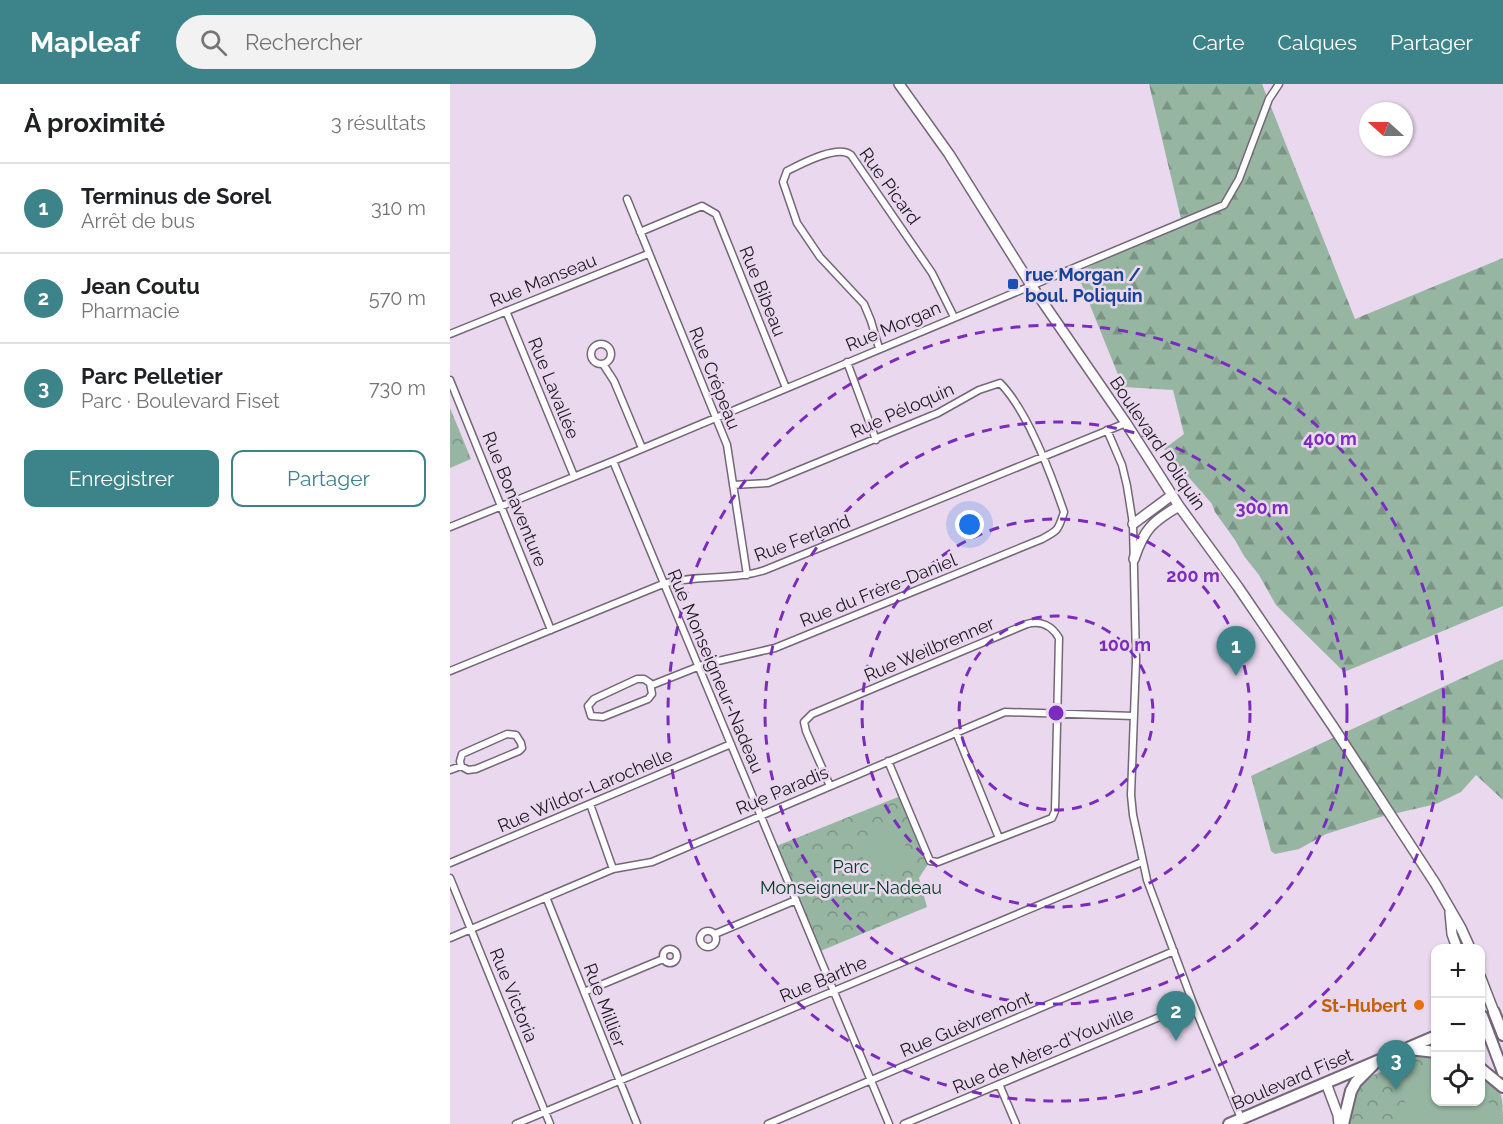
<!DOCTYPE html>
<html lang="fr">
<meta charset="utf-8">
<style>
:root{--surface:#fff;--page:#f2f2f2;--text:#202124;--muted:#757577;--line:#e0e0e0;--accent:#3c8489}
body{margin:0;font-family:Raleway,sans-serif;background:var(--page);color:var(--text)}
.controls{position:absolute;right:18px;bottom:18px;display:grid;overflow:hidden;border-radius:12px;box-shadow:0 2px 4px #0004}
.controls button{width:54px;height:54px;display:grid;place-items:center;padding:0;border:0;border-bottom:2px solid var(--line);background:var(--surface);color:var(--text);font:30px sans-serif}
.compass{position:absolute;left:909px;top:18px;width:54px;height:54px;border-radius:50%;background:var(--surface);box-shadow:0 2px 4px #0004;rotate:291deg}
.you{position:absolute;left:520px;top:441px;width:21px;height:21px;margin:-15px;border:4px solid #fff;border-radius:50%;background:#1a73e8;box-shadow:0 0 0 9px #1a73e833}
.badge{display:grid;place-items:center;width:39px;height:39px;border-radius:50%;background:var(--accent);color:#fff;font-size:20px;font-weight:700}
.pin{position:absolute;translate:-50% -50px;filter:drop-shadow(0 2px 3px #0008)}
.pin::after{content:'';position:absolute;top:32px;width:21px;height:18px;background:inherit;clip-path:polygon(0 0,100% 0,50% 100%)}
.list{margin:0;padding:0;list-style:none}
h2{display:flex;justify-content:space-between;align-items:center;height:78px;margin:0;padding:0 24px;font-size:26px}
h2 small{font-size:20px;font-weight:400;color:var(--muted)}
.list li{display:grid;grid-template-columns:39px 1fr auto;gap:18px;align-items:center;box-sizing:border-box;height:90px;padding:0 24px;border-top:2px solid var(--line)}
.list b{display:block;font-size:22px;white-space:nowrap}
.list p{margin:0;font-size:20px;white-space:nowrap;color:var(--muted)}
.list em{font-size:20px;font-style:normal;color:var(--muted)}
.actions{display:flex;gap:12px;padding:18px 24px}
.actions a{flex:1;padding:14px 0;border:2px solid var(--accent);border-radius:12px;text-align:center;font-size:21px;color:var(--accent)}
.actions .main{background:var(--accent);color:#fff}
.icon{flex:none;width:33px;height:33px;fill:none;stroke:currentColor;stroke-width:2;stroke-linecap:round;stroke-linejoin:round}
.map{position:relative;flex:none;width:1053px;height:1040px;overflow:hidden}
header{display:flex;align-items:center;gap:36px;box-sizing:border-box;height:84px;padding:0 30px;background:var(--accent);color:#fff}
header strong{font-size:28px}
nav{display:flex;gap:33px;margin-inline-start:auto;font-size:21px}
.search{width:420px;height:54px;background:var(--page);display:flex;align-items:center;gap:15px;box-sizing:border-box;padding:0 21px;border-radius:33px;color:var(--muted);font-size:22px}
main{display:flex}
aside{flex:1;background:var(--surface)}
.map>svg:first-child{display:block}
.forest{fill:url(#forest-firs)}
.park{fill:url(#park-crowns)}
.pitch{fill:#96b6a2}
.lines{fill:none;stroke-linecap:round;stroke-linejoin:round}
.street-casing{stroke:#756679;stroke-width:9}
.secondary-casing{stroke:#756679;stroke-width:12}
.primary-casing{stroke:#756679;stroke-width:14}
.street{stroke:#fff;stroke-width:6}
.secondary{stroke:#fff;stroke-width:9}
.primary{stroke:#fff;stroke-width:10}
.ring{fill:none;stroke:#7b2cbf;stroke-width:3;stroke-dasharray:10 8}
.transit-dot{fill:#1a4fb4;stroke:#e9d8ee;stroke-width:2}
.food-dot{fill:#e8710a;stroke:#e9d8ee;stroke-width:2}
.labels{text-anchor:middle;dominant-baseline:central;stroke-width:5;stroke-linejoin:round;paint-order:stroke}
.street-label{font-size:18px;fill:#1f1920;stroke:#e9d8ee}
.transit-label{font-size:18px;font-weight:bold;fill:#164399;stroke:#e9d8ee;text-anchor:start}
.park-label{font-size:18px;fill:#013f24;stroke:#e9d8ee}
.food-label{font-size:18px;font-weight:bold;fill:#c56008;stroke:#e9d8ee;text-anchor:end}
.centre{fill:#7b2cbf;stroke:#e9d8ee;stroke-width:3}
.ring-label{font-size:18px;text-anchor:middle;font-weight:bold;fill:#7b2cbf;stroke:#e9d8ee;stroke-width:5;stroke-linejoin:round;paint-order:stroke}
</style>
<header>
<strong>Mapleaf</strong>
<div class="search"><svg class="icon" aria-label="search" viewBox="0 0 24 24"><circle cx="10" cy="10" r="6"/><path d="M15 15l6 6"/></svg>Rechercher</div>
<nav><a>Carte</a><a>Calques</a><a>Partager</a></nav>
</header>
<main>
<aside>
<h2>À proximité<small>3 résultats</small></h2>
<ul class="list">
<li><span class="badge">1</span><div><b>Terminus de Sorel</b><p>Arrêt de bus</p></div><em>310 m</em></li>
<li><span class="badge">2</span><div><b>Jean Coutu</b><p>Pharmacie</p></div><em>570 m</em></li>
<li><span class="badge">3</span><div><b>Parc Pelletier</b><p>Parc · Boulevard Fiset</p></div><em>730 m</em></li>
</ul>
<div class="actions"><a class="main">Enregistrer</a><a>Partager</a></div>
</aside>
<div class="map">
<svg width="1053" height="1040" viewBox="0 0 1053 1040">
<defs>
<pattern id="forest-firs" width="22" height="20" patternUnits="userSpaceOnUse" patternTransform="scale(1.5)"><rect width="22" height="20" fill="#96b6a2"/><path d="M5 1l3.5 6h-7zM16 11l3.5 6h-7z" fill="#7a9384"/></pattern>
<pattern id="park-crowns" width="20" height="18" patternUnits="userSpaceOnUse" patternTransform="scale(1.5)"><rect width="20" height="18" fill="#96b6a2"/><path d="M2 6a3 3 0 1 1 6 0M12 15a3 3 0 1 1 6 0" fill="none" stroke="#7a9384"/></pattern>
</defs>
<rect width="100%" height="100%" fill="#e9d8ee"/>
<path class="forest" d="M699,0H812L905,235L1053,174V522L894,588L826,521L809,491L794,472L785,456L765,428L762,420L714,365L734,350L723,306L673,303L627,189L731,135Z
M1053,575V716L1026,691L1011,708L986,720L930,733L876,750L849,765L825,770L821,767L801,692Z"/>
<path class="park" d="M0,324L21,375L0,384Z
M453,711L480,777L469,794L477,823L368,868L324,763Z
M985,970L986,1018H1030L1031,987C1053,1007 1053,1010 1053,1040H895L910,997L966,972Z"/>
<path class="pitch" d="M447,741L462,778L421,795L406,758Z
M976,984H985L986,1018H1030L1031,1007L1044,1026L1049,1039L955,1040L950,1027L957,1024L948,997Z"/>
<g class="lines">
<g class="street-casing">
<path id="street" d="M177,115L277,361L297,491
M190,148L252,122L266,130L336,304
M56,227L124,392
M0,250L198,170
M141 270a10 10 0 1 1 20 0a10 10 0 1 1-20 0Z
M429,264L421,237L414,220L370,173L347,139L333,98L337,87C351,80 388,60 401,71L482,189L504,233
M397,278L426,356
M153,280L164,297L192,364
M0,296L101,546
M657,346L672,381L677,402L683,440L686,577L681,711L683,731L697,796L743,919L791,1034
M163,377L439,1040
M0,443L163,377L774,121L789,95L819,15L829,0
M0,587L213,500C246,490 282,497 315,486L676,339
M187,595H194L200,599L202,610L198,615L153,633L141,632L138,622L144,615Z
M202,601L255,580L325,564L592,455C609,446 608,446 614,428C601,390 578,327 550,299L529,306L488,329L318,399L283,401
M506,648L549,754
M0,686L11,682L18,686L26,685L69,667L72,664L71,659L66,651L57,650L12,670L10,677L11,682
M380,702L356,647L354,638L362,630L577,540C591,536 602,542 609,554L605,727L602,734L488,778L480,777L438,677
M140,720L163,785
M0,779L281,660
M0,794L100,1040
M96,813L187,1040
M250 855a8 8 0 1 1 16 0a8 8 0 1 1-16 0Z
M265,850L346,816
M0,854L163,785L202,778L555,628L684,632
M213 872a7 7 0 1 1 14 0a7 7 0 1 1-14 0Z
M134,908L213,875
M549,1000L566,1040
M66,1040L692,778
M318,1040L724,867
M454,1040L743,919"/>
</g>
<g class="secondary-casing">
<path id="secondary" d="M449,0L499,70L581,201L676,339L729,422L788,503L882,641L985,799L1011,844L1020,864
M683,440L722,411
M684,475C694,445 703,437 729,422
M1000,828L1002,850L1007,864
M1030,892L1044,928
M876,999L888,1031L889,1040"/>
</g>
<g class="primary-casing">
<path id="primary" d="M1044,928L1053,951
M1032,932L1053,988
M959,965L986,968
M1030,984L1053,1003
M779,1040L986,952
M893,1040L901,1007L906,998L923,981"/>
</g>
<use href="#street" class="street"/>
<use href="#secondary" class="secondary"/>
<use href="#primary" class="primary"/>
</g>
<g class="ring">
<circle cx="606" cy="629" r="97"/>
<circle cx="606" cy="629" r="194"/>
<circle cx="606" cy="629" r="291"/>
<circle cx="606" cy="629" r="388"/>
</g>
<rect class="transit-dot" x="557" y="194" width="12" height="12" rx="3"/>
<circle class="food-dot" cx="969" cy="921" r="6"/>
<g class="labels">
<g class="street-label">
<text transform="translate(440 102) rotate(54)">Rue Picard</text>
<text transform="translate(93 196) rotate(-22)">Rue Manseau</text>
<text transform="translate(313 207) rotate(68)">Rue Bibeau</text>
<text transform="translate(443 242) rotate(-23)">Rue Morgan</text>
<text transform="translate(265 294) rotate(68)">Rue Crépeau</text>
<text transform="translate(104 304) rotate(68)">Rue Lavallée</text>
<text transform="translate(452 326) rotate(-24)">Rue Péloquin</text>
<text transform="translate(708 359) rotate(56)">Boulevard Poliquin</text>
<text transform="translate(65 415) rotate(68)">Rue Bonaventure</text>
<text transform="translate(352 454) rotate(-21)">Rue Ferland</text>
<text transform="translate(428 506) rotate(-22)">Rue du Frère-Daniel</text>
<text transform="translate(479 565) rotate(-23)">Rue Weilbrenner</text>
<text transform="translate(266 587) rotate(67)">Rue Monseigneur-Nadeau</text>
<text transform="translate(135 706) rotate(-23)">Rue Wildor-Larochelle</text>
<text transform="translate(332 706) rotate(-23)">Rue Paradis</text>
<text transform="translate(373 895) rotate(-23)">Rue Barthe</text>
<text transform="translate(64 911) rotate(68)">Rue Victoria</text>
<text transform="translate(155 921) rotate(69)">Rue Millier</text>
<text transform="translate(516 940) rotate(-23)">Rue Guèvremont</text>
<text transform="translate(593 966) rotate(-23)">Rue de Mère-d'Youville</text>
<text transform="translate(842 995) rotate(-23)">Boulevard Fiset</text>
</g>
<g class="transit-label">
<text x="575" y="190">rue Morgan /<tspan x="575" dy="21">boul. Poliquin</tspan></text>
</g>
<g class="park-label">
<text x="401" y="782">Parc<tspan x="401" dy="21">Monseigneur-Nadeau</tspan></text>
</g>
<g class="food-label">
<text x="957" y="921">St-Hubert</text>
</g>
</g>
<circle cx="606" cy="629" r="9" class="centre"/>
<g class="ring-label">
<text x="880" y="361">400 m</text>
<text x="812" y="430">300 m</text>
<text x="743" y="498">200 m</text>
<text x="675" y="567">100 m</text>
</g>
</svg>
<div class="controls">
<button>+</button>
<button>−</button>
<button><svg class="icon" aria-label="locate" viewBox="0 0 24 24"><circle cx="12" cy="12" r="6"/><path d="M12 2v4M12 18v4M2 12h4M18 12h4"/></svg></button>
</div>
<svg class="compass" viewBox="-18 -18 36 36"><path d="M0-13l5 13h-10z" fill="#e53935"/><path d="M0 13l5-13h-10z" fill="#757577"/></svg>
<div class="you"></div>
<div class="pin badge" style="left:786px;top:592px">1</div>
<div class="pin badge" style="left:726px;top:957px">2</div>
<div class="pin badge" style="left:946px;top:1006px">3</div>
</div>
</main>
